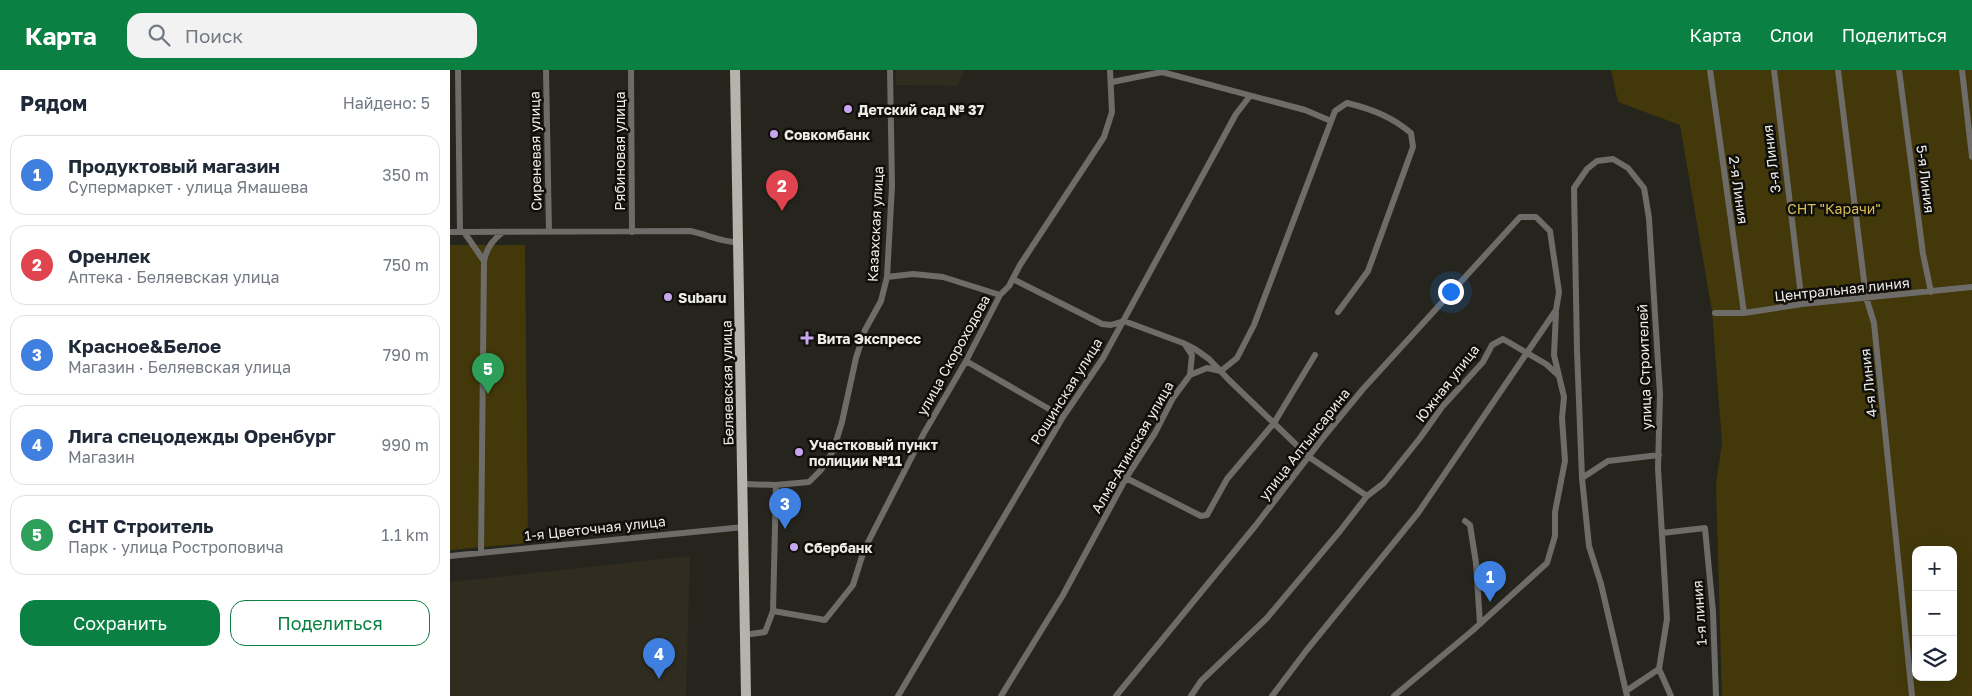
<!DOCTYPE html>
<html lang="ru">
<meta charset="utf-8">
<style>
:root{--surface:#fff;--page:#f2f2f3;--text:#1f2937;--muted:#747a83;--line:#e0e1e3;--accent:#0b8043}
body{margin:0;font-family:"Golos Text",sans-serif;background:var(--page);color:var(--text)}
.controls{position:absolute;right:15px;bottom:15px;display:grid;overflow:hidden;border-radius:10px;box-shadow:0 5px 20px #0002}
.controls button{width:45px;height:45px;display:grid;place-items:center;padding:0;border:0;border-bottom:1px solid var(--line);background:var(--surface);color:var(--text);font:25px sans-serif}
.you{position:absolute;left:1000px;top:221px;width:18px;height:18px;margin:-12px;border:4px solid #fff;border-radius:50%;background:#1a73e8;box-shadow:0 0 0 8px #1a73e833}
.badge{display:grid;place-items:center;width:32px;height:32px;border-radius:50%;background:var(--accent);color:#fff;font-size:16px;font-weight:700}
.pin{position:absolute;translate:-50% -41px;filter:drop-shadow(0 1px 2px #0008)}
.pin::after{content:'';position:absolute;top:26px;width:18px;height:15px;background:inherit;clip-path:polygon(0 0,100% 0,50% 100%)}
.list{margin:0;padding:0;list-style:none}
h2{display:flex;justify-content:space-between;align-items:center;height:65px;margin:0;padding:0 20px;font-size:21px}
h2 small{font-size:16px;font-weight:400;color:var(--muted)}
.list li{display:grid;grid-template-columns:32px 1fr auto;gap:15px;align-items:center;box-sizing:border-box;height:80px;margin:0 10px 10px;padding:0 10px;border:1px solid var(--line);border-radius:15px}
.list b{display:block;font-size:19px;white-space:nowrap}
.list p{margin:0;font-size:16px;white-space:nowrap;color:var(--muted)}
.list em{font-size:16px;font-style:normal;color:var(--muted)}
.actions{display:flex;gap:10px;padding:15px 20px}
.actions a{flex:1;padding:11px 0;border:1px solid var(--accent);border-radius:15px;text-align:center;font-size:18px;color:var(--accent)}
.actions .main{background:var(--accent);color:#fff}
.icon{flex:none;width:28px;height:28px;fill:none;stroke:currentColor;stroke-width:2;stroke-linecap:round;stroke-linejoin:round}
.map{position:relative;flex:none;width:1522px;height:626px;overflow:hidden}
header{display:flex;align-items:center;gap:30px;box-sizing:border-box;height:70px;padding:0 25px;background:var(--accent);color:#fff}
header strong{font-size:24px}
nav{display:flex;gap:28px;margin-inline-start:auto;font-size:18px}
.search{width:350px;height:45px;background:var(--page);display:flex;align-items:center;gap:12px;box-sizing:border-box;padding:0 18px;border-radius:15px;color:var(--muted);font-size:19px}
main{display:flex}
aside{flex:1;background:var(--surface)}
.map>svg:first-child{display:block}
.built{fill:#302c1f}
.green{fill:#42380a;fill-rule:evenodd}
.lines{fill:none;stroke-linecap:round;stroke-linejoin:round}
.minor{stroke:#6d6c68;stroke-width:6}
.primary{stroke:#b5b3ab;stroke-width:10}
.poi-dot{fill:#c8a5ef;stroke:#0f0e0a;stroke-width:2}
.labels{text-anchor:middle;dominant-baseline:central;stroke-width:5;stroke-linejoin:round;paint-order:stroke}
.poi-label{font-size:14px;font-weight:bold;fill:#edece7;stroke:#0f0e0a;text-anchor:start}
.street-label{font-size:14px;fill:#edece7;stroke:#0f0e0a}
.park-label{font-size:14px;fill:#d7bd54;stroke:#0f0e0a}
</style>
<header>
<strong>Карта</strong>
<div class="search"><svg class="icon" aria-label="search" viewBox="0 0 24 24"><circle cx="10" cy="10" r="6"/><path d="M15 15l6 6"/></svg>Поиск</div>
<nav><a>Карта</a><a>Слои</a><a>Поделиться</a></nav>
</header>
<main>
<aside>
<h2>Рядом<small>Найдено: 5</small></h2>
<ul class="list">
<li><span class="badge" style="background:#3f7fe0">1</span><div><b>Продуктовый магазин</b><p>Супермаркет · улица Ямашева</p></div><em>350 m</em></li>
<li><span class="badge" style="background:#e0444e">2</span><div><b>Оренлек</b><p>Аптека · Беляевская улица</p></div><em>750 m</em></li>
<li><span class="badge" style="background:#3f7fe0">3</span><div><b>Красное&amp;Белое</b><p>Магазин · Беляевская улица</p></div><em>790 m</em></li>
<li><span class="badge" style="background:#3f7fe0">4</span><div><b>Лига спецодежды Оренбург</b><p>Магазин</p></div><em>990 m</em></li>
<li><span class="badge" style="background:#2e9e5b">5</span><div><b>СНТ Строитель</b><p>Парк · улица Ростроповича</p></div><em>1.1 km</em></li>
</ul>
<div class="actions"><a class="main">Сохранить</a><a>Поделиться</a></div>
</aside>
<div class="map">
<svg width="1522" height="626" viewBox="0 0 1522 626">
<rect width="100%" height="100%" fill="#26251d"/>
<path class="built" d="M446,0H514L508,16L446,15Z
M240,486L236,626H0V512Z"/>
<path class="green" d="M1161,0H1522V626H1272L1266,414L1272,373L1262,241L1230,55L1168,32ZM1466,480H1503V607H1466Z
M0,175H75L78,473L0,480Z"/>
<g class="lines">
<path class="minor" d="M8,0L10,162
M96,0L99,162
M181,0L182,162
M1260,0L1294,243
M1324,0L1352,234
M1388,0L1416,227L1424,253L1462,626
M1449,0L1473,184L1481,222
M1512,0L1522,87
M662,12L712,2L855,40L881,51
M0,162L240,161C256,164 271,172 287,172
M14,162L34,191
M437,207L463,204L493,207L550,225
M563,209L652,254L661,255L674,251L733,273L745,279L759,289L779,310L859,387L917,426
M1265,243H1294L1352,234L1522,217
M736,276L742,285L740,305
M516,291L613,347
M676,408L751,446L757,445L777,409L824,353L865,285
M1132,408L1158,391L1209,385
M293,414L326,415L359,412L371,400L383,381L392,352L406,288L415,260L431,231L437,207L442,116L440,0
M1015,451L1020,455L1026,493L1030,554
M1212,463L1255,458L1263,542L1266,626
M31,483L34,191C37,177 43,170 53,162
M0,486L294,457
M323,541L326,415
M294,565L315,562L323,541L375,550L403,515L414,480L474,363L516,291L550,225L559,216L570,195L654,67L662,42L660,0
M1209,599L1221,626
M1176,621L1209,599L1217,549L1208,398L1210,324L1199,148L1194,118L1178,98L1163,89L1147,91L1137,99L1124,118L1127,280L1132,408L1139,476L1151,514L1177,626
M448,626L613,347L653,288L786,44L800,26
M551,626L613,525L676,408L705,363L723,328L740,305L757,298L771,301L787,288L804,255L885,41L897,33C922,39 942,47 961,63L963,77L918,201L888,242
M666,626L806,455L876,364L913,319L1070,147H1086L1100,161L1109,222L1106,240L968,443L856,581L822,626
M741,626L751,611L817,548L890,461L917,426L934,413L970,368L992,337L1033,292L1042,275L1053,269L1096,294L1108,305
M944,626L1022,561L1097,493L1105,466V442L1115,391L1112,348L1114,327L1104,285L1106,243"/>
<path class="primary" d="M285,0L296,626"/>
</g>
<g class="poi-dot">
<circle cx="398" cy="39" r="5"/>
<circle cx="324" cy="64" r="5"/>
<circle cx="218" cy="227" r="5"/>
<path d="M354.5 260.5h5v5h5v5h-5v5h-5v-5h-5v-5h5z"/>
<circle cx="349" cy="382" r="5"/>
<circle cx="344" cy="477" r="5"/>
</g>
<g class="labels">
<g class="poi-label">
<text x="408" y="39">Детский сад № 37</text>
<text x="334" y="64">Совкомбанк</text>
<text x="228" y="227">Subaru</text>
<text x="367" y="268">Вита Экспресс</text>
<text x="359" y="374">Участковый пункт<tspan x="359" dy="16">полиции №11</tspan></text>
<text x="354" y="477">Сбербанк</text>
</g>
<g class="street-label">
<text transform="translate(85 81) rotate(-91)">Сиреневая улица</text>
<text transform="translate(169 81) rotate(-90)">Рябиновая улица</text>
<text transform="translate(1321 89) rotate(-97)">3-я Линия</text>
<text transform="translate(1476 109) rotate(83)">5-я Линия</text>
<text transform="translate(1289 120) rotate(82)">2-я Линия</text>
<text transform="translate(425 154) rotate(-87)">Казахская улица</text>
<text transform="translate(1392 219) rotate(-6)">Центральная линия</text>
<text transform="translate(503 285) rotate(-61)">улица Скороходова</text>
<text transform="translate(1194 297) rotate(-92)">улица Строителей</text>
<text transform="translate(277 313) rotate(-91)">Беляевская улица</text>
<text transform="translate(997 313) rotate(-52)">Южная улица</text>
<text transform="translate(1418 313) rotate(-96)">4-я Линия</text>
<text transform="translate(616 321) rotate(-58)">Рощинская улица</text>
<text transform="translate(854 374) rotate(-52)">улица Алтынсарина</text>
<text transform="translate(682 377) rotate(-60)">Алма-Атинская улица</text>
<text transform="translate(145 458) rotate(-6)">1-я Цветочная улица</text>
<text transform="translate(1249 543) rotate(-94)">1-я линия</text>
</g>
<g class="park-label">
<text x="1384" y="138">СНТ "Карачи"</text>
</g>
</g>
</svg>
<div class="controls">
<button>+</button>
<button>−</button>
<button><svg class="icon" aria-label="layers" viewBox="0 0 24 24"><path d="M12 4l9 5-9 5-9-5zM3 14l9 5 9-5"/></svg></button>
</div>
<div class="you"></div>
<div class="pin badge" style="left:1040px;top:532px;background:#3f7fe0">1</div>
<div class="pin badge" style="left:332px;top:141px;background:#e0444e">2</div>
<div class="pin badge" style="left:335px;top:459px;background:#3f7fe0">3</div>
<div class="pin badge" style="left:209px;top:609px;background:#3f7fe0">4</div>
<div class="pin badge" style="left:38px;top:324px;background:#2e9e5b">5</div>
</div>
</main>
